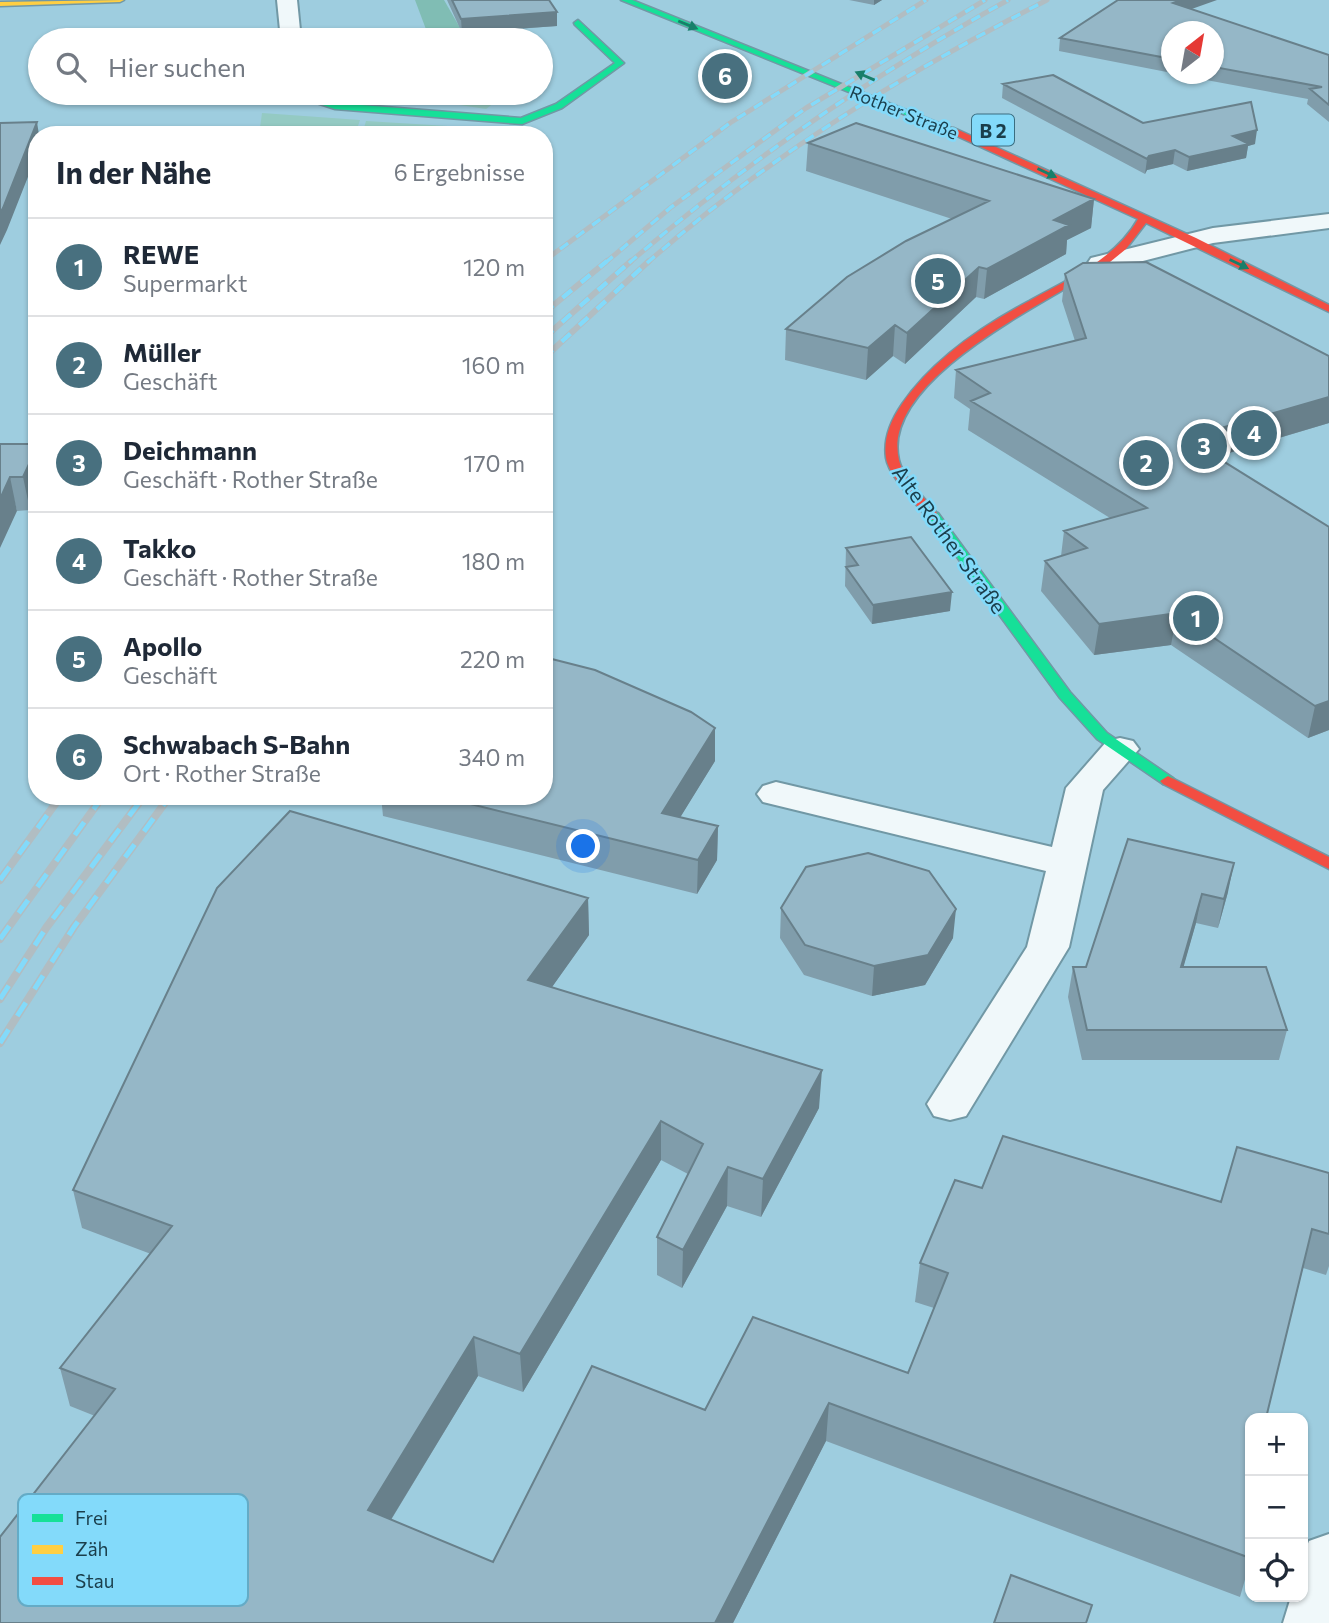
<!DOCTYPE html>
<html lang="de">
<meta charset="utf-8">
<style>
:root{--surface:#fff;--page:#f6f6f7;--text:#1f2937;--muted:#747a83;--line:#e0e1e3;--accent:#48707f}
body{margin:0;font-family:Commissioner,sans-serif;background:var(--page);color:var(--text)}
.controls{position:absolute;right:21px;bottom:21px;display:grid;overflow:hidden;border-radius:14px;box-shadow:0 2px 5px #0004}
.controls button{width:63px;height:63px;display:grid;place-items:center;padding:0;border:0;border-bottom:2px solid var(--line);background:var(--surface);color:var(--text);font:35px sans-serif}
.compass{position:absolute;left:1161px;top:21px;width:63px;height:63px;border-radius:50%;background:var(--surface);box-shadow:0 2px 5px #0004;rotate:31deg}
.you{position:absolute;left:584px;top:847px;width:24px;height:24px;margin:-18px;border:5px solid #fff;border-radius:50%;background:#1a73e8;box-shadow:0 0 0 10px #1a73e833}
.badge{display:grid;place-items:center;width:46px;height:46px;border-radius:50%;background:var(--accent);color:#fff;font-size:23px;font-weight:700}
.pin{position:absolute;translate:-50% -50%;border:4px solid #fff;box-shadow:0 2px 7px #0006}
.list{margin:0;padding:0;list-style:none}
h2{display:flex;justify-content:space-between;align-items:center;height:91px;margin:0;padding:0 28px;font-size:30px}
h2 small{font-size:23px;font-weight:400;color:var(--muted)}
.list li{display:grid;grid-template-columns:46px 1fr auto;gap:21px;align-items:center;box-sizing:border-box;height:98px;padding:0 28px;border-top:2px solid var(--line)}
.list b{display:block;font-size:26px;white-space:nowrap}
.list p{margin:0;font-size:23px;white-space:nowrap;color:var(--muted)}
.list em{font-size:23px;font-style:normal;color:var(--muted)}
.icon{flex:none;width:38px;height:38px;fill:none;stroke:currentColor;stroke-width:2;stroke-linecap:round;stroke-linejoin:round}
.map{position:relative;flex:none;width:1329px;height:1623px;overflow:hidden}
.search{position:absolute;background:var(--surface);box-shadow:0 2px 5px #0004;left:28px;top:28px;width:525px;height:77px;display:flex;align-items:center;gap:18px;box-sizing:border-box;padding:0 24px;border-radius:38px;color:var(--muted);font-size:26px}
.panel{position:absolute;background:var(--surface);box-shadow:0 2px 5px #0004;left:28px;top:126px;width:525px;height:679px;border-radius:28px}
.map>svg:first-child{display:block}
.green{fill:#94cac3}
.forest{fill:#80bdb4}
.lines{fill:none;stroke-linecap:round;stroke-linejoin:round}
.street-casing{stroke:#7198a5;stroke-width:4}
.fast-casing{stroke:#7198a5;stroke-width:3}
.slow-casing{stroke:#7198a5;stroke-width:3}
.jam-casing{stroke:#7198a5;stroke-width:3}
.street{fill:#f0f8fa;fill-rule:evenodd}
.fast{fill:#16e098;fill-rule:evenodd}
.slow{fill:#ffcf43;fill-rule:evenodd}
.jam{fill:#f24e42;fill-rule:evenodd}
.rail-far2-casing{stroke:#b1bdc2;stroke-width:5}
.rail-far1-casing{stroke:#b1bdc2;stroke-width:6}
.rail-casing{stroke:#b1bdc2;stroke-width:8}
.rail-far2{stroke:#83dafa;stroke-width:3.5;stroke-dasharray:10;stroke-linecap:butt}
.rail-far1{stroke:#83dafa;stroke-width:4.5;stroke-dasharray:12;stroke-linecap:butt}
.rail{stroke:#83dafa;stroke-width:5;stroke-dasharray:16;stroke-linecap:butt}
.wall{fill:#809dab}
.shaded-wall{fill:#68808b}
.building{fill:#95b7c7;stroke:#68808b;stroke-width:2}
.oneway{fill:#187f6a}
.labels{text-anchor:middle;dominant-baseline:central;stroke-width:5;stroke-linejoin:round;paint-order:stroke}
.far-street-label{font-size:18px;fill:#1a3e4b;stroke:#83dafa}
.shield{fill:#83dafa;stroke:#3a6d80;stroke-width:2}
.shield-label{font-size:19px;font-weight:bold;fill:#1a3e4b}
.street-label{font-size:21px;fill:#1a3e4b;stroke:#83dafa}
.key{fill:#83dafa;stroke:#64abc6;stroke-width:2}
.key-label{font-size:19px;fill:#1a3e4b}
</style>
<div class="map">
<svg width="1329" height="1623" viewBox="0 0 1329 1623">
<rect width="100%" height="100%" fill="#9ecddf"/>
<path class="green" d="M448,93H507L486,109L433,101Z
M262,113L360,120L355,135H259Z
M366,121L448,126L437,135H362Z"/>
<path class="forest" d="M415,0H444L467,40H430Z"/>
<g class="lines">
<g class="street-casing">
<path id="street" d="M277,0H297L301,40H281Z
M1329,214V228L1213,243L1100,272L1091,270L1087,264L1091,258L1213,228Z
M1120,738L1133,741L1139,749L1103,790L1069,947L966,1116L950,1120L934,1116L927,1104L1027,947L1046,871L763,802L757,794L763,786L776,782L1052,847L1066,788L1107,741Z
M1329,1534V1623H1283L1291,1597H1303V1556L1309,1541Z"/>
</g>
<g class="fast-casing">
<path id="fast" d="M621,0H632L956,130L948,132Z
M578,20L624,63L562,108L522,124L335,109L286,93H300L336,103L521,118L556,104L615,63L575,25L574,23Z
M933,512L938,513L1070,692L1107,733L1173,778L1176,781L1173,784H1163L1097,739L1060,698L927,516Z"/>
</g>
<g class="slow-casing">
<path id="slow" d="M124,0L120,2L0,6V2Z"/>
</g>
<g class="jam-casing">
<path id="jam" d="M948,128H954L1196,238L1329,305V312L1146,223L1126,249L1110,262C1056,298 879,378 899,460C904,481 927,499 939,516L933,520L928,519C917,504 889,477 886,458C883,438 891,420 902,404C933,359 982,326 1029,301C1068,279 1115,260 1138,219L948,132Z
M1168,776L1329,857V869L1163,784L1160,781Z"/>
</g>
<use href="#street" class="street"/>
<use href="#fast" class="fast"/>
<use href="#slow" class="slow"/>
<use href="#jam" class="jam"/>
<g class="rail-far2-casing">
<path id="rail-far2" d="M544,261L730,123L926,0
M605,263L670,208L806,108L985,0
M629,263C746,162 873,75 1008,0
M647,263C771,154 902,75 1047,0"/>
</g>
<g class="rail-far1-casing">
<path id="rail-far1" d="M544,313L607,261
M544,338L631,261
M544,358L649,261"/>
</g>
<g class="rail-casing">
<path id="rail" d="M0,880L61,796
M0,939L103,796
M0,999L46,928L144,796
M0,1043L74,927L170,796"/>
</g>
<use href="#rail-far2" class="rail-far2"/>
<use href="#rail-far1" class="rail-far1"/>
<use href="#rail" class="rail"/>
</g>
<path class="wall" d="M447,0H549L557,12V26L462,33Z
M849,0H882L874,5Z
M1192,9L1329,55V122L1307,104L1308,99L1174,74H1214V32H1172V73L1059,51L1060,38Z
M1003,84L1143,123L1255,144L1248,146L1246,158L1187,171L1173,164L1147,170L1145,174L1002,98Z
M808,143L1094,199L1091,228L1067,240L1066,254L984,299L976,297L905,364L893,356L866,380L785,360L786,329L952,219L806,171Z
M1065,274L1329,356V423L1216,457L1329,527V730L1308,738L1171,645L1094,655L1041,591L1045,561L1061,556L1064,531L1110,518L968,430L970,409L954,398L956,370L1075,341L1062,301Z
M0,444H37V495L30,510L17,511Z
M846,548L950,611L872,624L845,586Z
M715,761L680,817L718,826L717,860L697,894L383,816L381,796H544Z
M1128,839L1228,892L1218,928L1196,923L1183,967L1287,1030L1279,1060H1082L1068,997L1073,967H1086Z
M588,898L589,935L552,987L819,1108L761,1217L727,1206L682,1288L657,1275V1237L688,1174L661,1160L523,1392L478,1376L391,1520L493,1562L705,1410L908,1373L934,1308L915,1302L920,1263L982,1188L1221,1202L1329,1173V1266L1326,1275L1303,1268L1247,1495L1250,1496V1562L1240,1597L826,1441L733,1623H0L95,1416L70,1406L60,1368L151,1254L82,1228L73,1190Z
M781,908L953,938L925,985L872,996L804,975L780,938Z"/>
<path class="shaded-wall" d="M874,0H882L874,5Z
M1181,0H1217L1172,16L1173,3Z
M557,12V26L462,33L461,19Z
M37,122L39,135H37V154L7,230L0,245V213Z
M1257,130L1255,144L1248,146L1246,158L1187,171L1189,157L1233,136Z
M1175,150L1173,164L1147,170L1145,174L1147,159L1149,156Z
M1094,199L1091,228L1067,240L1066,254L984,299L987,269L1054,220Z
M979,267L976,297L905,364L907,333Z
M895,325L893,356L866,380L868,348Z
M1329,397V423L1181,467L1186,438Z
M37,447V495L30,510L23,477Z
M10,477L17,511L0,548V499Z
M952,592L950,611L872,624L873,605Z
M1177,613L1171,645L1094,655L1099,624Z
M1329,701V730L1308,738L1315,706Z
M715,728V761L662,847V813Z
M718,826L717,860L697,894L698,860Z
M1234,863L1228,892L1218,928L1224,899Z
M1202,894L1196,923L1175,997L1181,967Z
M588,898L589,935L530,1018L528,980Z
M956,909L953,938L925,985L872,996L874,966Z
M822,1070L819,1108L761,1217L763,1179Z
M661,1121V1160L523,1392L520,1354Z
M728,1167L727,1206L682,1288L683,1250Z
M474,1337L478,1376L373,1549L368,1510Z
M829,1403L826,1441L733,1623H715Z"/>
<path class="building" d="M452,0H549L557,12L461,19Z
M1118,0H1181L1173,3L1329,55V105L1310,89L1322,87L1214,67V32H1172V59L1060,38Z
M1053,75L1143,123L1251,102L1257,130L1233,136L1249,144L1189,157L1175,150L1149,156L1147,159L1003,84Z
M37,122L3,208L0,213V123Z
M856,123L1094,199L1054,220L1069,225L987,269L979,267L907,333L895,325L868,348L786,329L847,277L906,241L989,201L808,143Z
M1146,262L1329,356V397L1186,438L1329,527V701L1315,706L1177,613L1099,624L1045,561L1087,548L1064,531L1147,508L971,401L990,393L956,370L1086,338L1065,274L1083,263Z
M0,444H37V447L23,477H10L0,499Z
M911,537L952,592L873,605L846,567L858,565L846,548Z
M544,657L595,670L691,712L715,728L662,813L718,826L698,860L438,796H544Z
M290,811L588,898L528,980L822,1070L763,1179L728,1167L683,1250L657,1237L703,1144L661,1121L520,1354L474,1337L368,1510L493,1562L592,1366L705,1410L753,1317L908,1373L948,1273L920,1263L955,1180L982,1188L1003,1136L1221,1202L1237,1147L1329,1173V1234L1312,1229L1266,1418H1250V1482L1247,1495L1250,1496V1558L829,1403L715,1623H0V1537L115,1389L60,1368L172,1226L73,1190L217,888Z
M1128,839L1234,863L1224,899L1202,894L1181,967H1266L1287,1030H1087L1073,967H1086Z
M868,853L929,871L956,909L928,955L874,966L805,945L781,908L806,867Z
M1011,1575L1092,1605L1086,1623H994Z"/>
<defs><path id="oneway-solid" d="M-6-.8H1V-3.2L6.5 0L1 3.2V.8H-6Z" transform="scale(1.75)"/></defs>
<g class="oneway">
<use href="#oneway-solid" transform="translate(688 25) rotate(22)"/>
<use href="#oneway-solid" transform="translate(865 76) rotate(-157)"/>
<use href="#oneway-solid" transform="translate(1047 173) rotate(25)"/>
<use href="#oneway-solid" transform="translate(1239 264) rotate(26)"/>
</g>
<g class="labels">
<g class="far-street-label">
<text transform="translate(904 112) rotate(22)">Rother Straße</text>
</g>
<rect class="shield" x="972" y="114.5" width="42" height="31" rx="5"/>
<g class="shield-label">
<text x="993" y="130">B 2</text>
</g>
<g class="street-label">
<text transform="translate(950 539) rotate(54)">Alte Rother Straße</text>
</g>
</g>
<rect x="18" y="1494" width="230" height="112" rx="10" class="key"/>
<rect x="32" y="1514" width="31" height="8" fill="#16e098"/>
<rect x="32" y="1545" width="31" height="9" fill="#ffcf43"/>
<rect x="32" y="1577" width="31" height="8" fill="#f24e42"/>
<g class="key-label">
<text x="75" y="1525">Frei</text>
<text x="75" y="1556">Zäh</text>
<text x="75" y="1588">Stau</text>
</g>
</svg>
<div class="controls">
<button>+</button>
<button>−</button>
<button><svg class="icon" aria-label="locate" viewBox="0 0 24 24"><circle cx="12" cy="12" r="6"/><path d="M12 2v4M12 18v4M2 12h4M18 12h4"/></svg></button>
</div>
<svg class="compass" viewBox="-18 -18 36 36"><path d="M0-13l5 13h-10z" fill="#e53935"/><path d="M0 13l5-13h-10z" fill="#747a83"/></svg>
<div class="you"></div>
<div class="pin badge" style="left:1196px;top:618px">1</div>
<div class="pin badge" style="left:1146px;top:463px">2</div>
<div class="pin badge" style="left:1204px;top:446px">3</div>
<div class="pin badge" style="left:1254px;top:433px">4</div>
<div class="pin badge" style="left:938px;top:281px">5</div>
<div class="pin badge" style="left:725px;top:76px">6</div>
<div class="search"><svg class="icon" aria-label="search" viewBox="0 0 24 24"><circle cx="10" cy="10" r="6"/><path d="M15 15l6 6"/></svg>Hier suchen</div>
<section class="panel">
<h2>In der Nähe<small>6 Ergebnisse</small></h2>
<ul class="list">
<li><span class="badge">1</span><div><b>REWE</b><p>Supermarkt</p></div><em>120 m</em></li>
<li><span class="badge">2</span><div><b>Müller</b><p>Geschäft</p></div><em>160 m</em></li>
<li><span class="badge">3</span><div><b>Deichmann</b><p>Geschäft · Rother Straße</p></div><em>170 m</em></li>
<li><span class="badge">4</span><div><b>Takko</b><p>Geschäft · Rother Straße</p></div><em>180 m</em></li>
<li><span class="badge">5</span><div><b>Apollo</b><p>Geschäft</p></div><em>220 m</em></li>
<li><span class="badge">6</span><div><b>Schwabach S-Bahn</b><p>Ort · Rother Straße</p></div><em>340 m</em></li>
</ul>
</section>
</div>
